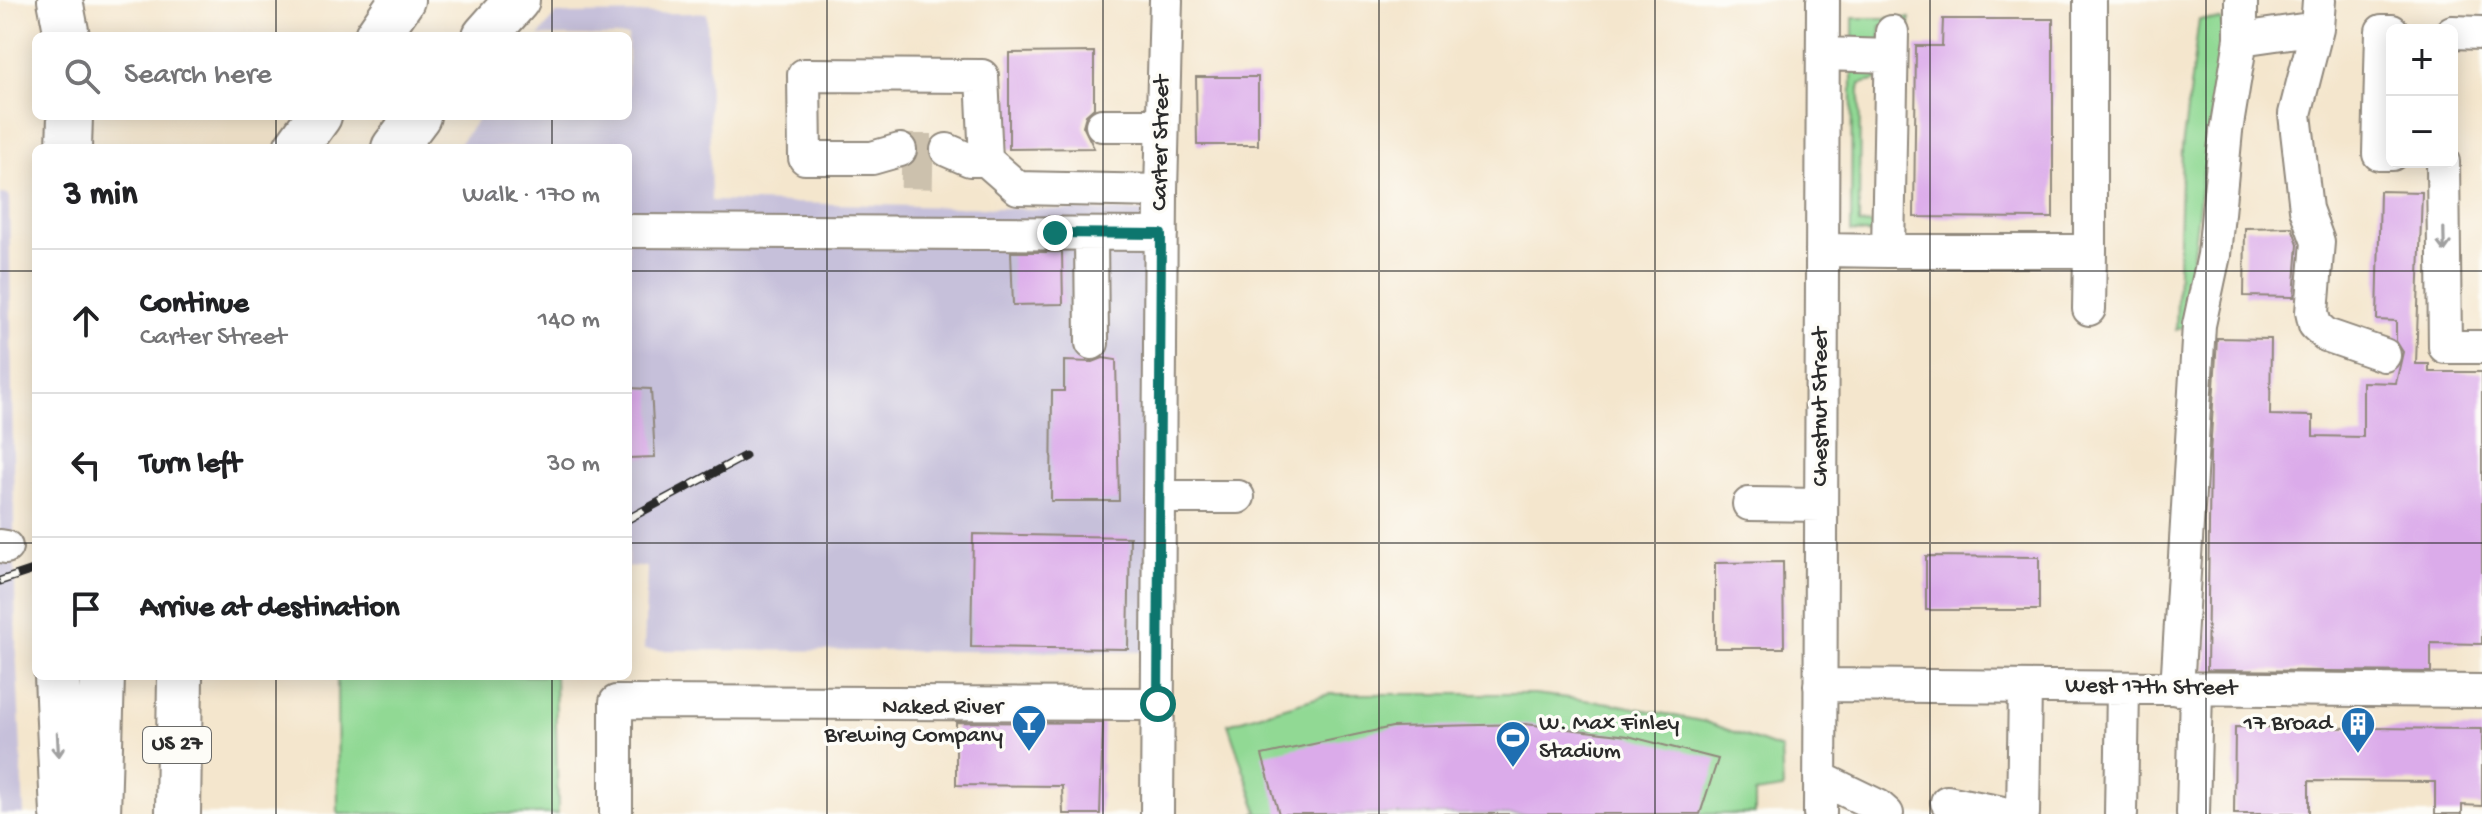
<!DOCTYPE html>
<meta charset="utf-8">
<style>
:root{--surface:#fff;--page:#f6f6f6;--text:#202124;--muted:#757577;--line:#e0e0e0}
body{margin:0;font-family:"Gochi Hand",sans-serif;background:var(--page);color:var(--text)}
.controls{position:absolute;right:24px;top:24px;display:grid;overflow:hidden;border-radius:12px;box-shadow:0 4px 20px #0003}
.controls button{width:72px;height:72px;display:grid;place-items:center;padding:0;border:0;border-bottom:2px solid var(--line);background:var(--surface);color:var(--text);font:40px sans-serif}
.stop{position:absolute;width:24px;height:24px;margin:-18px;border:6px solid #0f766e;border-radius:50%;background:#fff}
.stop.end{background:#0f766e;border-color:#fff;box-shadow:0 2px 8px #0008}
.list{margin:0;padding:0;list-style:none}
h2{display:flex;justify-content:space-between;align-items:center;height:104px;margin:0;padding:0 32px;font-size:34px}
h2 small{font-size:26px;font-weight:400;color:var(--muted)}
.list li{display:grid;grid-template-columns:52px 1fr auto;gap:24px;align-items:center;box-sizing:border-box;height:144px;padding:0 32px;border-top:2px solid var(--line)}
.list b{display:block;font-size:30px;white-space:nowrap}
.list p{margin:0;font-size:26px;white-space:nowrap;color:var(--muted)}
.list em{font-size:26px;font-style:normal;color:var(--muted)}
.icon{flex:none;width:44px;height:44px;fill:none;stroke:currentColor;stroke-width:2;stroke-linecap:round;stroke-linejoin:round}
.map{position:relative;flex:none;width:2482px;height:814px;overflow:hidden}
.search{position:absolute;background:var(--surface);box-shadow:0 4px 20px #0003;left:32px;top:32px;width:600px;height:88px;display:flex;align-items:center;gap:20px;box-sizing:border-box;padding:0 28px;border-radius:12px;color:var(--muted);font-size:30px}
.panel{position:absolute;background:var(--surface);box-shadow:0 4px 20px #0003;left:32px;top:144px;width:600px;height:536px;border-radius:12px}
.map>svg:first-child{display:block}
.industrial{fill:#c6c0da}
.green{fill:#91d994;stroke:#5e8260;stroke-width:2}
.building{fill:#dbabea}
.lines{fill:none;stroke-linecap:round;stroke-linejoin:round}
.minor-tunnel{stroke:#ccc1ad;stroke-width:32;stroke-dasharray:32 16;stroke-linecap:butt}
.minor-casing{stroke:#90887c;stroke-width:36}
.highway-casing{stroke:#90887c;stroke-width:48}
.minor{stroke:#fff;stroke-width:32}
.highway{stroke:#fff;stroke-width:44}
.rail-casing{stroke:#2b2b2b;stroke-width:9}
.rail{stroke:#fdfcf7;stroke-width:6;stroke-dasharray:18;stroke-linecap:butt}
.oneway{stroke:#a0a0a0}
.route{stroke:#0f766e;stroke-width:10}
.grid{fill:none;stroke:#2b2b2b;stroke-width:2;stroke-opacity:0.55}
.labels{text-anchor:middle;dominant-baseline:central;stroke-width:7;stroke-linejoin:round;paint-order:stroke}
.shield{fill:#fdfcf7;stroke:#6a6a68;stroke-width:2}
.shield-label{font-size:22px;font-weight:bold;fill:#2b2b2b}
.street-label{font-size:24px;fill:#2b2b2b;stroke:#fdfcf7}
.poi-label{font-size:24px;fill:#2b2b2b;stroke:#fdfcf7;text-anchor:end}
</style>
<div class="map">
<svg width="2482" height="814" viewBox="0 0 2482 814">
<rect width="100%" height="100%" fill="#fdfcf7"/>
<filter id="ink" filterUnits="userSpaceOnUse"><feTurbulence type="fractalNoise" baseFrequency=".0125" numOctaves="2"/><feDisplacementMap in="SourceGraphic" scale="16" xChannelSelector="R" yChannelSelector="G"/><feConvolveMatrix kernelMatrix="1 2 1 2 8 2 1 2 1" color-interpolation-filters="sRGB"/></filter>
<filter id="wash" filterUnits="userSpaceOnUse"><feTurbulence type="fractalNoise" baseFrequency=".006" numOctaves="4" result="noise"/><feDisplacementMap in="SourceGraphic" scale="32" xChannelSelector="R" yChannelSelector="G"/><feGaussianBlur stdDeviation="1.8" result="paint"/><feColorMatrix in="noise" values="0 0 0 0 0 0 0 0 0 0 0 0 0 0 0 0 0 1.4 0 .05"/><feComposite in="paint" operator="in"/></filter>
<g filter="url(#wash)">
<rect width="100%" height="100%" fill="#f4e6cd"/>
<path class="industrial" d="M707,13L711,201L1161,212L1158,652L644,650L647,567H628V148H456L480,116H628V36H539L556,14Z
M0,194L9,195L16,647L24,814H0Z"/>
<path class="green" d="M1853,18H1910V26H1881L1880,41L1853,45Z
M2199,19L2221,20L2226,43L2202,180L2184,327L2176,330L2182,148Z
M1875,71L1878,80L1860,84L1859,224L1876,225L1874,234L1851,232L1852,72Z
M337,676H555L558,814H338Z
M1329,694H1534L1610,703L1706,722L1781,749L1783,789L1755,793V814H1254L1258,812L1228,724Z"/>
<g id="blocks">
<path class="building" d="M1943,19H2053V218L1914,217L1916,46H1942Z
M1094,52V108L1086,115L1083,126L1094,148L1009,149V53Z
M1196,77H1258V145H1197Z
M2380,191L2422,192L2416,364H2429V372H2482V644L2431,643V672L2207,670L2210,454L2217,338L2271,339L2270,415L2313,416V436L2363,437V382L2396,383L2403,352L2396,341V321L2377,320Z
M2292,227L2298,244L2294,297L2244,296L2245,228Z
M1011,252H1062L1063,304L1013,305Z
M1103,358L1116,360L1119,501H1051L1052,391H1064V361L1093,362Z
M628,388L651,389L655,457L628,458Z
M973,534L1130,537L1128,649L971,647Z
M1926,556L2039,557V610H1926Z
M1783,562L1784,648H1715V563Z
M956,722L1103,723L1100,814H1063L1062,786L956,785Z
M1525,724L1628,736L1718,759L1700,814H1279L1262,755L1392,727Z
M2235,727L2482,729V806L2462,805V814H2435V782L2309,781V814H2234Z"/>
</g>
</g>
<g filter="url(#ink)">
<use href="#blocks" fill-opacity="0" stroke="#90887c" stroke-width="2"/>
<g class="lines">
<path class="minor-tunnel" d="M900,150H947
M901,172L946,173"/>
<g class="minor-casing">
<path id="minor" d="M2241,0V39L2317,28L2319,0
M2317,28L2295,114L2306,209L2318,242L2312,312L2315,325L2326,335L2384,355
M2392,31H2382L2379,154H2392
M1892,32L1888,251H2090V0
M2452,32L2482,33
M1823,54L1891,56
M1102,125H1162
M900,150L872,158H805L804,75L982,76L986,160L1018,188L1161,191
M947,150L970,160H986
M2443,162L2445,347H2482
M628,231L1161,234
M1091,234L1092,343
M1822,250L1888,251
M2089,309L2090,251
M1159,497H1238
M1749,504L1821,505
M0,546L6,547
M1820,685L2482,691
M2177,689L2199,325L2214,255L2226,131L2241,39
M1820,778L1878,806L1887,814
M1947,802L2008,814
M616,814V702L1158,704
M1157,814L1161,191L1166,0
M1820,814L1823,0
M2023,814L2025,687
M2121,814L2123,688
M2193,814L2196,689"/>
</g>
<g class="highway-casing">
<path id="highway" d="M60,0L67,36
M377,36L402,0
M485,36L517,0
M69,148L70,116
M296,148L319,116
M394,148L418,116
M57,676L63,814
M98,814L102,676
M178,814L180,676"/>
</g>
<use href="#minor" class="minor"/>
<use href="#highway" class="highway"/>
<g class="rail-casing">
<path id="rail" d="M628,519L745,456
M0,581L36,569"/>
</g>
<use href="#rail" class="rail"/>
</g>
<defs><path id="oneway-shaft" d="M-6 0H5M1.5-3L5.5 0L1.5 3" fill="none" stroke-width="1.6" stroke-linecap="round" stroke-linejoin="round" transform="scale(2)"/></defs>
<g class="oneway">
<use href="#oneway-shaft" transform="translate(2444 240) rotate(89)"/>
<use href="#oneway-shaft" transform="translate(58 745) rotate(87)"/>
</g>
</g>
<g class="lines" filter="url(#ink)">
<path class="route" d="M1055,233L1161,234L1158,704"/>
</g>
<path class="grid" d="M276,0V36M552,0V36M827,0V814M1103,0V814M1379,0V814M1655,0V814M1930,0V814M2206,0V814M276,116V148M552,116V148M0,271H36M628,271H2482M0,543H36M628,543H2482M276,676V814M552,676V814"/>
<defs>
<g id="bar-pin" transform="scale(1.8)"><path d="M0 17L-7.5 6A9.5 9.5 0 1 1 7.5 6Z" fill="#1f6fb2" stroke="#fdfcf7"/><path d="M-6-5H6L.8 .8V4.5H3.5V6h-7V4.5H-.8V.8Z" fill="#fff"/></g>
<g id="building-pin" transform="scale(1.8)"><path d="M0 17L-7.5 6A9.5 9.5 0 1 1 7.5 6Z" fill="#1f6fb2" stroke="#fdfcf7"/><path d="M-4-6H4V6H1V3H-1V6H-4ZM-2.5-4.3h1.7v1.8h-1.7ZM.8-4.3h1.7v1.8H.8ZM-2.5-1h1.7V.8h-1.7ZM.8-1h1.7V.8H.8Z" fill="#fff"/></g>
<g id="stadium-pin" transform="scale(1.8)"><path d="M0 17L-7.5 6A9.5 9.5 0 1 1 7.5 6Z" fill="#1f6fb2" stroke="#fdfcf7"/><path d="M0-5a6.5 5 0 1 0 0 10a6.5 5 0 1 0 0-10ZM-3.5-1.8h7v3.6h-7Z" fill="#fff"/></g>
</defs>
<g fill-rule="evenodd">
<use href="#bar-pin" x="1029" y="722"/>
<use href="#building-pin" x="2358" y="724"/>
<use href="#stadium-pin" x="1513" y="738"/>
</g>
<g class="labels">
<rect class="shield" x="143" y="727" width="68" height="36" rx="6"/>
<g class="shield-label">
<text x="177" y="745">US 27</text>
</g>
<g class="street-label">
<text transform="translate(1162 143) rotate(-89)">Carter Street</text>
<text transform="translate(1821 407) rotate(-90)">Chestnut Street</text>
<text transform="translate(2151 688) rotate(1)">West 17th Street</text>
</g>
<g class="poi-label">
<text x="1003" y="708">Naked River<tspan x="1003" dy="28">Brewing Company</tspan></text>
<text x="1539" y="724" text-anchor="start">W. Max Finley<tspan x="1539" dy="28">Stadium</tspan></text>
<text x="2332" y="724">17 Broad</text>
</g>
</g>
</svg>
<div class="controls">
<button>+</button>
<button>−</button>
</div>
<div class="stop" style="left:1158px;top:704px"></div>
<div class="stop end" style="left:1055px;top:233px"></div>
<div class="search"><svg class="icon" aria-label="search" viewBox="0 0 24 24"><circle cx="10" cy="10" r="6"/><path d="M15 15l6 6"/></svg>Search here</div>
<section class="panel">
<h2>3 min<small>Walk · 170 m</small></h2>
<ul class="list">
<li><svg class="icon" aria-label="ahead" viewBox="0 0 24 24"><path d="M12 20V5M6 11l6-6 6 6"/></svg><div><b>Continue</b><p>Carter Street</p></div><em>140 m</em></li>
<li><svg class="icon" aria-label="left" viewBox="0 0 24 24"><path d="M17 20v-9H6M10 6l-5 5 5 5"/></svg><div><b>Turn left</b></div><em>30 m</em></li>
<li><svg class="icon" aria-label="arrive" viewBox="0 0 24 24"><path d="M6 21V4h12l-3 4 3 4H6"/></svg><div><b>Arrive at destination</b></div></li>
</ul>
</section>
</div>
